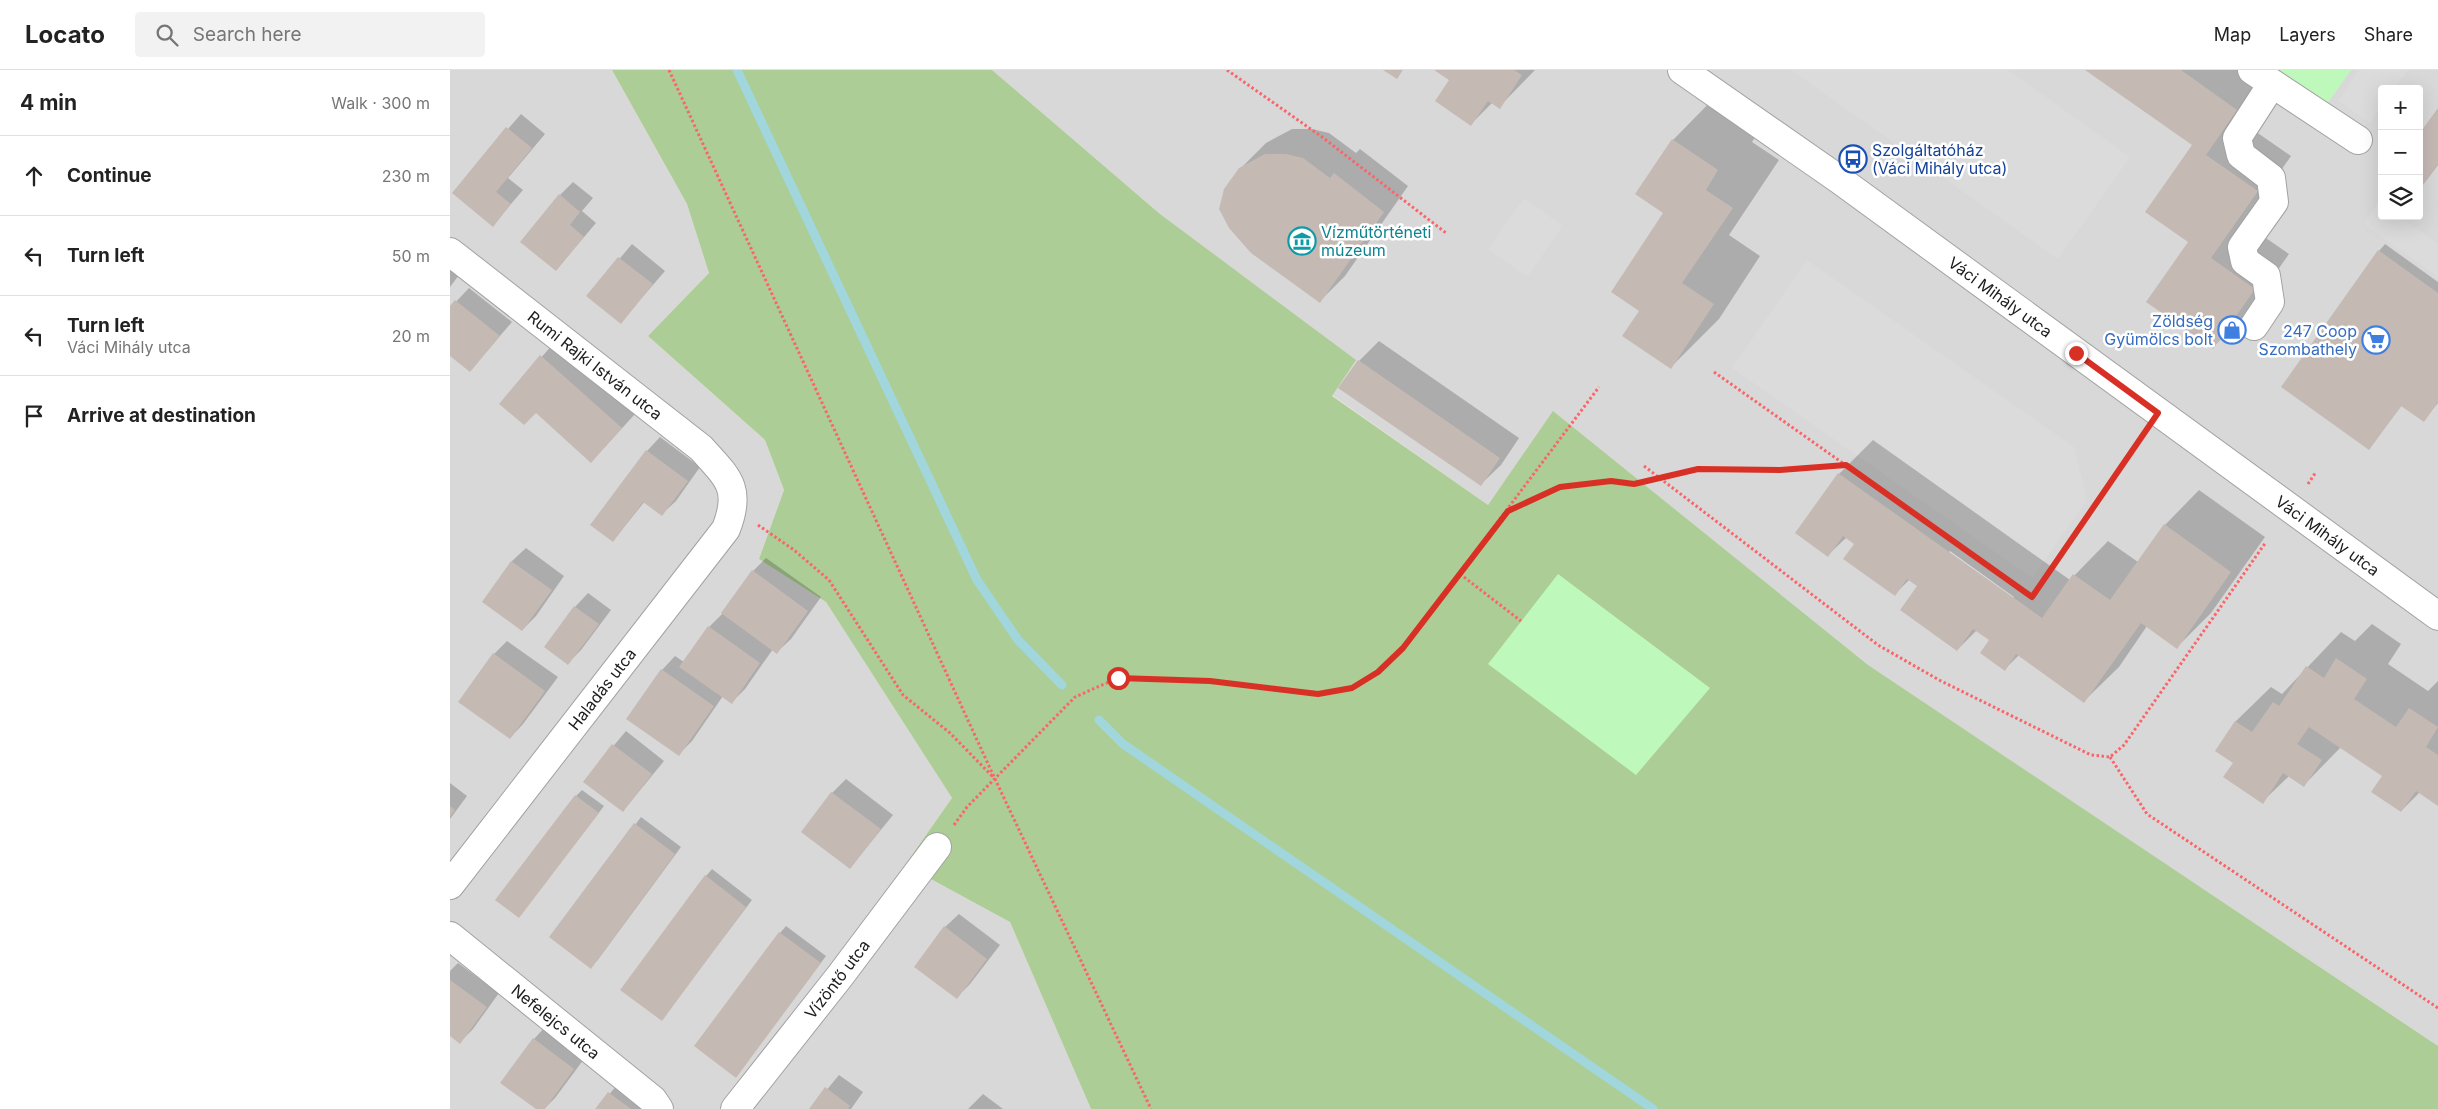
<!DOCTYPE html>
<meta charset="utf-8">
<style>
:root{--surface:#fff;--page:#f2f2f2;--text:#222;--muted:#767676;--line:#e0e0e0}
body{margin:0;font-family:Inter,sans-serif;background:var(--page);color:var(--text)}
.controls{position:absolute;right:15px;top:15px;display:grid;overflow:hidden;border-radius:5px;box-shadow:0 5px 20px #0002}
.controls button{width:45px;height:45px;display:grid;place-items:center;padding:0;border:0;border-bottom:1px solid var(--line);background:var(--surface);color:var(--text);font:25px sans-serif}
.stop{position:absolute;width:15px;height:15px;margin:-11px;border:4px solid #d93025;border-radius:50%;background:#fff}
.stop.end{background:#d93025;border-color:#fff;box-shadow:0 1px 5px #0008}
.list{margin:0;padding:0;list-style:none}
h2{display:flex;justify-content:space-between;align-items:center;height:65px;margin:0;padding:0 20px;font-size:21px}
h2 small{font-size:16px;font-weight:400;color:var(--muted)}
.list li{display:grid;grid-template-columns:32px 1fr auto;gap:15px;align-items:center;box-sizing:border-box;height:80px;padding:0 20px;border-top:1px solid var(--line)}
.list b{display:block;font-size:19px;white-space:nowrap}
.list p{margin:0;font-size:16px;white-space:nowrap;color:var(--muted)}
.list em{font-size:16px;font-style:normal;color:var(--muted)}
.icon{flex:none;width:28px;height:28px;fill:none;stroke:currentColor;stroke-width:2;stroke-linecap:round;stroke-linejoin:round}
.map{position:relative;flex:none;width:1988px;height:1039px;overflow:hidden}
header{display:flex;align-items:center;gap:30px;box-sizing:border-box;height:70px;padding:0 25px;background:var(--surface);border-bottom:1px solid var(--line)}
header strong{font-size:24px}
nav{display:flex;gap:28px;margin-inline-start:auto;font-size:18px}
.search{width:350px;height:45px;background:var(--page);display:flex;align-items:center;gap:12px;box-sizing:border-box;padding:0 18px;border-radius:5px;color:var(--muted);font-size:19px}
main{display:flex}
aside{flex:1;background:var(--surface)}
.map>svg:first-child{display:block}
.residential{fill:#d9d8d8;fill-rule:evenodd}
.forest{fill:#accd95}
.park{fill:#bef9bb}
.parking{fill:#dbdbdb}
.shadow{fill:#0003;fill-rule:evenodd}
.lines{fill:none;stroke-linecap:round;stroke-linejoin:round}
.stream{stroke:#a0d6dc;stroke-width:9}
.building{fill:#c5b9b4}
.minor-casing{stroke:#a2a2a2;stroke-width:30}
.path{stroke:#fb6468;stroke-width:3;stroke-dasharray:2.5 2.5;stroke-linecap:butt}
.minor{stroke:#fff;stroke-width:28}
.route{stroke:#d93025;stroke-width:6}
.labels{text-anchor:middle;dominant-baseline:central;stroke-width:5;stroke-linejoin:round;paint-order:stroke}
.transit-label{font-size:16px;fill:#164399;stroke:#fff;text-anchor:start}
.culture-label{font-size:16px;fill:#0d838f;stroke:#fff;text-anchor:start}
.street-label{font-size:16px;fill:#1b1b1b;stroke:#fff}
.shop-label{font-size:16px;fill:#366cbe;stroke:#fff;text-anchor:end}
</style>
<header>
<strong>Locato</strong>
<div class="search"><svg class="icon" aria-label="search" viewBox="0 0 24 24"><circle cx="10" cy="10" r="6"/><path d="M15 15l6 6"/></svg>Search here</div>
<nav><a>Map</a><a>Layers</a><a>Share</a></nav>
</header>
<main>
<aside>
<h2>4 min<small>Walk · 300 m</small></h2>
<ul class="list">
<li><svg class="icon" aria-label="ahead" viewBox="0 0 24 24"><path d="M12 20V5M6 11l6-6 6 6"/></svg><div><b>Continue</b></div><em>230 m</em></li>
<li><svg class="icon" aria-label="left" viewBox="0 0 24 24"><path d="M17 20v-9H6M10 6l-5 5 5 5"/></svg><div><b>Turn left</b></div><em>50 m</em></li>
<li><svg class="icon" aria-label="left" viewBox="0 0 24 24"><path d="M17 20v-9H6M10 6l-5 5 5 5"/></svg><div><b>Turn left</b><p>Váci Mihály utca</p></div><em>20 m</em></li>
<li><svg class="icon" aria-label="arrive" viewBox="0 0 24 24"><path d="M6 21V4h12l-3 4 3 4H6"/></svg><div><b>Arrive at destination</b></div></li>
</ul>
</aside>
<div class="map">
<svg width="1988" height="1039" viewBox="0 0 1988 1039">
<rect width="100%" height="100%" fill="#ede7e1"/>
<path class="residential" d="M0,0H162L237,134L259,203L198,266L315,370L334,420L309,489L376,532L502,728L455,795L560,852L641,1039H0Z
M542,0H1988V976L1417,595L1104,342L1038,435L882,325L905,290L710,144ZM1932,19H1969V146H1932Z"/>
<path class="forest" d="M162,0H542L710,144L906,290L882,326L1038,435L1103,341L1418,595L1988,976V1039H641L560,852L455,795L502,728L376,532L309,489L334,420L315,370L198,266L259,203L237,134Z"/>
<path class="park" d="M1829,0H1901L1877,34Z
M1108,504L1260,618L1186,705L1038,594Z"/>
<path class="parking" d="M1341,0H1558L1680,87L1608,189Z
M1909,0H1958L1944,19H1932V36L1920,53L1888,30Z
M1074,128L1113,156L1077,207L1038,179Z
M1929,132L1932,134V146H1949L1988,174V207L1914,154Z
M1357,190L1624,377L1637,430L1582,508L1282,298Z"/>
<path class="shadow" d="M986,0H1085L1049,37L1043,32L1021,54L1001,10Z
M1637,0H1814L1789,50L1841,86L1794,153L1839,184L1797,243L1762,278L1740,172L1744,75Z
M1270,22L1315,52L1302,72L1329,90L1279,165L1310,186L1269,249L1221,297L1191,241L1215,142L1223,70Z
M1988,40V95L1969,120V66Z
M71,44L95,64L58,108L73,120L43,155L3,123Z
M842,59H862L879,63L906,83L910,79L958,116L895,206L869,232L790,99L816,73Z
M123,112L143,128L132,141L146,153L106,200L110,125Z
M182,174L215,201L171,252L138,226Z
M1935,174L1988,212V333L1974,350L1952,335L1919,379L1929,181Z
M0,197L9,205L0,217Z
M19,218L62,252L20,301L0,284V238Z
M929,271L1069,368L1051,395L1031,414L909,291Z
M104,273L185,344L154,378L86,342L50,334Z
M210,367L250,397L226,431L212,444L195,431L163,471L142,455L197,381Z
M1423,370L1620,510L1658,471L1688,492L1715,455L1749,420L1815,467L1761,543L1727,577L1697,556L1669,597L1634,631L1569,585L1555,599L1541,570L1527,560L1507,580L1468,516L1459,510L1445,524L1405,474L1397,467L1378,485L1389,404ZM1500,481L1564,527L1562,529L1498,483Z
M76,478L114,506L86,546L72,560L33,531L62,491Z
M316,488L371,527L341,569L327,582L323,579L295,619L281,633L273,626L242,671L229,684L178,649L212,600L225,586L234,592L259,557L273,543L303,501Z
M138,523L161,540L131,580L118,593L96,576L125,537Z
M1922,554L1951,574L1938,594L1978,621L1988,611V734L1970,722L1951,741L1934,705L1891,677L1854,715L1839,706L1812,732L1785,692L1767,680L1786,651L1821,617L1832,624L1891,562L1905,571Z
M57,571L108,607L73,654L60,668L44,584Z
M176,661L214,691L173,741L134,711Z
M396,709L443,745L400,798L353,761L382,723Z
M0,713L17,726L0,749Z
M132,720L154,736L69,847L126,726Z
M191,747L231,777L147,891L100,867Z
M262,799L302,830L212,949L256,806Z
M509,844L550,875L520,914L506,928L495,857Z
M336,856L376,886L286,1006L330,863Z
M8,893L49,923L23,959L10,972L0,965V901Z
M97,955L137,985L105,1028L94,1039H88L52,1012L84,969Z
M389,1005L413,1022L401,1039H361Z
M172,1009L213,1039H147Z
M533,1024L553,1039H518Z"/>
<g class="lines">
<path class="stream" d="M287,0L527,510L568,570L612,615
M649,650L673,674L1203,1039"/>
</g>
<path class="building" d="M933,0H953L947,9Z
M984,0H1064L1072,5L1050,39L1038,31L1021,56L985,31L999,10Z
M1635,0H1731L1787,40L1756,85L1808,121L1761,188L1805,219L1763,279L1696,232L1738,172L1695,142L1742,75Z
M1988,38V94L1969,120V64Z
M56,57L82,78L46,122L61,134L43,157L2,123Z
M1222,69L1268,100L1256,120L1283,138L1232,213L1264,234L1221,299L1172,266L1189,241L1161,222L1213,143L1185,124Z
M815,84H836L853,88L880,108L884,103L934,142L870,233L801,183L779,158L769,139L774,119L789,98Z
M109,124L130,142L120,155L134,167L106,201L70,172Z
M1928,180L1988,223V332L1974,352L1951,336L1919,380L1831,317Z
M168,187L203,214L171,254L136,226Z
M5,230L50,266L20,302L0,286V236Z
M90,285L172,358L141,393L86,343L74,355L49,334Z
M908,290L1050,388L1031,416L888,318Z
M196,380L238,411L212,446L193,432L163,472L140,455Z
M1388,403L1592,548L1623,504L1660,530L1714,454L1781,502L1727,579L1691,553L1634,633L1566,584L1555,601L1530,583L1539,570L1523,559L1507,581L1450,540L1467,516L1457,509L1445,526L1393,489L1404,474L1393,466L1378,487L1345,463Z
M61,491L102,520L72,561L32,532Z
M302,500L358,541L327,584L271,543Z
M124,536L149,554L118,595L94,577Z
M258,556L310,593L282,634L229,597Z
M43,583L95,621L60,669L8,632Z
M1886,588L1917,609L1904,629L1946,657L1959,638L1988,657L1976,677L1988,685V736L1966,721L1951,742L1921,722L1932,706L1859,657L1847,674L1872,690L1854,717L1833,703L1813,734L1773,707L1783,693L1765,681L1785,651L1802,662L1823,632L1829,636L1856,596L1874,608Z
M211,599L264,636L229,686L176,649Z
M162,674L202,704L173,742L133,712Z
M381,722L431,759L400,799L351,762Z
M125,725L149,743L69,848L45,830Z
M0,736L5,740L0,747Z
M184,753L225,784L141,899L99,867Z
M255,805L296,837L212,951L170,920Z
M494,856L537,889L507,929L464,897Z
M329,862L371,893L286,1008L244,976Z
M0,910L37,937L10,974L0,966Z
M83,968L124,999L95,1039H86L50,1013Z
M375,1017L400,1036L398,1039H359Z
M158,1022L181,1039H145Z"/>
<g class="lines">
<g class="minor-casing">
<g id="minor">
<path id="s1" d="M1232,0L1390,110L1988,546"/>
<path d="M1802,0L1908,70"/>
<path id="s2" d="M0,182L251,378C278,408 292,418 276,459L0,815"/>
<path d="M1804,256L1820,232L1816,206L1795,191L1792,177L1824,132L1821,108L1791,85L1787,68L1822,14"/>
<path id="s3" d="M0,866L203,1030L209,1039"/>
<path id="s4" d="M285,1039L390,906L487,777"/>
</g>
</g>
<path class="path" d="M219,0L545,709L701,1039
M777,0L872,67L996,163
M1264,302L1582,527L1692,366
M1194,396L1428,575L1489,610L1641,685L1660,687L1674,675L1816,472
M1858,414L1866,402
M1058,441L1110,417L1161,411L1184,414L1248,399L1330,400L1395,395
M308,455L344,480L379,510L453,625L500,663L543,707
M1010,504L1071,551
M1660,687L1697,744L1988,938
M504,755L517,737L625,627L668,608L760,611L868,624L902,618L928,602L953,578L1149,317"/>
<use href="#minor" class="minor"/>
</g>
<g class="lines">
<path class="route" d="M668,608L760,611L868,624L902,618L928,602L953,578L1058,441L1110,417L1161,411L1184,414L1248,399L1330,400L1396,395L1582,527L1708,343L1626,283"/>
</g>
<defs>
<g id="bus-ring" transform="scale(1.4375)"><circle r="9.5" fill="#fff" stroke="#1a4fb4" stroke-width="1.5"/><path d="M-5-6H5V4H4V6H2V4H-2V6H-4V4H-5ZM-3.5-4V0h7V-4ZM-3.5 1.2v1.5H-2V1.2ZM2 1.2v1.5H3.5V1.2Z" fill="#1a4fb4"/></g>
<g id="museum-ring" transform="scale(1.4375)"><circle r="9.5" fill="#fff" stroke="#0f9aa8" stroke-width="1.5"/><path d="M0-6L6-3V-2H-6V-3ZM-5-1h2V3h-2ZM-1-1h2V3h-2ZM3-1h2V3H3ZM-6 4H6V6H-6Z" fill="#0f9aa8"/></g>
<g id="shop-ring" transform="scale(1.4375)"><circle r="9.5" fill="#fff" stroke="#3f7fe0" stroke-width="1.5"/><path d="M-5-2.5h2.3a2.7 3.5 0 0 1 5.4 0H5L5.5 6h-11ZM-1.5-2.5h3a1.5 2.3 0 0 0-3 0Z" fill="#3f7fe0"/></g>
<g id="supermarket-ring" transform="scale(1.4375)"><circle r="9.5" fill="#fff" stroke="#3f7fe0" stroke-width="1.5"/><path d="M-6-5.5h2.5l.6 2H6L4.5 2H-2.5L-4.4-4H-6ZM-1.5 3.2a1.3 1.3 0 1 0 .1 0ZM3 3.2a1.3 1.3 0 1 0 .1 0Z" fill="#3f7fe0"/></g>
</defs>
<g fill-rule="evenodd">
<use href="#bus-ring" x="1403" y="89"/>
<use href="#museum-ring" x="852" y="171"/>
<use href="#shop-ring" x="1782" y="260"/>
<use href="#supermarket-ring" x="1926" y="270"/>
</g>
<g class="labels">
<g class="transit-label">
<text x="1422" y="80">Szolgáltatóház<tspan x="1422" dy="18">(Váci Mihály utca)</tspan></text>
</g>
<g class="culture-label">
<text x="871" y="162">Vízműtörténeti<tspan x="871" dy="18">múzeum</tspan></text>
</g>
<g class="street-label">
<text stroke="none"><textPath href="#s1" startOffset="391">Váci Mihály utca</textPath></text>
<text stroke="none"><textPath href="#s2" startOffset="184">Rumi Rajki István utca</textPath></text>
<text stroke="none"><textPath href="#s1" startOffset="796">Váci Mihály utca</textPath></text>
<text transform="translate(152 619) rotate(-52)">Haladás utca</text>
<text stroke="none"><textPath href="#s4" startOffset="165">Vízöntő utca</textPath></text>
<text stroke="none"><textPath href="#s3" startOffset="136">Nefelejcs utca</textPath></text>
</g>
<g class="shop-label">
<text x="1763" y="251">Zöldség<tspan x="1763" dy="18">Gyümölcs bolt</tspan></text>
<text x="1907" y="261">247 Coop<tspan x="1907" dy="18">Szombathely</tspan></text>
</g>
</g>
</svg>
<div class="controls">
<button>+</button>
<button>−</button>
<button><svg class="icon" aria-label="layers" viewBox="0 0 24 24"><path d="M12 4l9 5-9 5-9-5zM3 14l9 5 9-5"/></svg></button>
</div>
<div class="stop" style="left:668px;top:608px"></div>
<div class="stop end" style="left:1626px;top:283px"></div>
</div>
</main>
